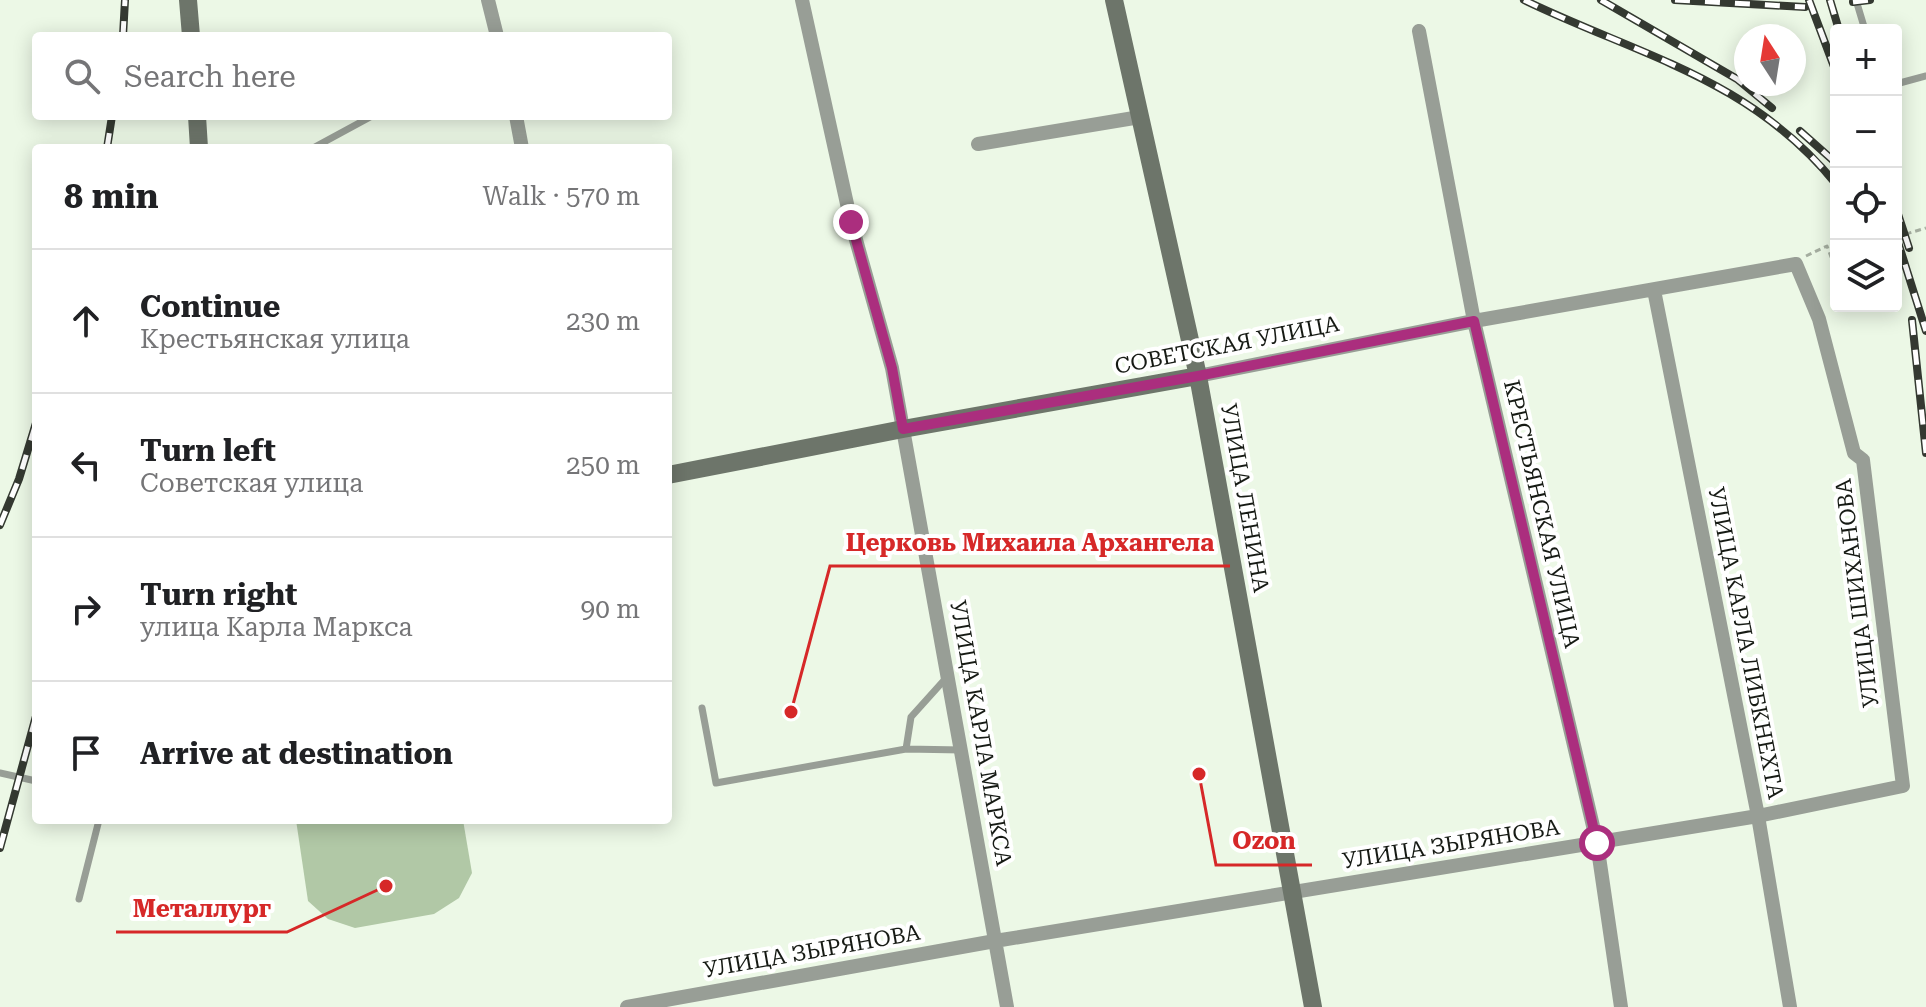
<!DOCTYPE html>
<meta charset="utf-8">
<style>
:root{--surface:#fff;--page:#f2f2f2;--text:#202124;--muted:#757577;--line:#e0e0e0}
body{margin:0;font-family:"Roboto Serif",serif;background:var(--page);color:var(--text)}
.controls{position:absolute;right:24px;top:24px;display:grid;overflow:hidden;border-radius:8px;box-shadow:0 4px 20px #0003}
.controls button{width:72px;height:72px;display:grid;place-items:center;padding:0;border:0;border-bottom:2px solid var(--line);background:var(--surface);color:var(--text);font:40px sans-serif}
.compass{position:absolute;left:1734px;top:24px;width:72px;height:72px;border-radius:50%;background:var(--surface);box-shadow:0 4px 20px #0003;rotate:348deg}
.stop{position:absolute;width:24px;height:24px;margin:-18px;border:6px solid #ab2e7e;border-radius:50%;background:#fff}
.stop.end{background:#ab2e7e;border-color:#fff;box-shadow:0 2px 8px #0008}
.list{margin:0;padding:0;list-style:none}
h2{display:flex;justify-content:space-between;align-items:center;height:104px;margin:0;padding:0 32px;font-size:34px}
h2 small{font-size:26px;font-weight:400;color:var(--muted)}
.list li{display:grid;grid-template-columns:52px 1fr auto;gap:24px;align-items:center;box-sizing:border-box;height:144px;padding:0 32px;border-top:2px solid var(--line)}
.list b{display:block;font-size:30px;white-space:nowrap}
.list p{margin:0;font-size:26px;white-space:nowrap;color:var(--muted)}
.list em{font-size:26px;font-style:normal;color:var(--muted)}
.icon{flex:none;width:44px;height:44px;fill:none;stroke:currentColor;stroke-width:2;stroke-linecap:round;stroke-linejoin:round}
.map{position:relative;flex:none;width:1926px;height:1007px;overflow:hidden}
.search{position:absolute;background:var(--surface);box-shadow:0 4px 20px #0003;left:32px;top:32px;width:640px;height:88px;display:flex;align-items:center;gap:20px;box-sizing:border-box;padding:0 28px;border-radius:8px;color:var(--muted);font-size:30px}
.panel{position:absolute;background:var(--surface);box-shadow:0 4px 20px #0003;left:32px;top:144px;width:640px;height:680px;border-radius:8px}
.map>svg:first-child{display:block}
.green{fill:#b1c8a6}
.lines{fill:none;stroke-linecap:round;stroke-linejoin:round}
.path{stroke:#a5aea0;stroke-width:3;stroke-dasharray:6 4;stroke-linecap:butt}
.lane{stroke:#989e96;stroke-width:7}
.street{stroke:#989e96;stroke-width:14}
.secondary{stroke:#6d756a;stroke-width:18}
.rail-casing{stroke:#343931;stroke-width:8}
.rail{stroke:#fff;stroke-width:5;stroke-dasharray:15;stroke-linecap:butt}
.route{stroke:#ab2e7e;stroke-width:10}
.labels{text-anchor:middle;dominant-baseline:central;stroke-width:8;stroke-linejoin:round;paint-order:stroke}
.street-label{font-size:22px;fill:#161a14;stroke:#fff}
.leader{fill:none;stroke:#d62828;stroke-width:3}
.callout-dot{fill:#d62828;stroke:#fff;stroke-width:3}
.callout-label{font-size:24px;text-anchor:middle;font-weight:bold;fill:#d62828;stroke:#fff;stroke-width:8;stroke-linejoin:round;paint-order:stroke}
</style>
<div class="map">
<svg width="1926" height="1007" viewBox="0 0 1926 1007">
<rect width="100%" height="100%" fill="#ecf8e6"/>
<path class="green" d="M296,820H463L472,873L459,898L434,914L355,928L328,919L308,901Z"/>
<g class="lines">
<path class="path" d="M1896,237L1926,228
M1806,256L1827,246L1831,257L1836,255"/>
<path class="lane" d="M1856,0L1865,30
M1896,84L1926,76
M313,148L372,116
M702,708L716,783L906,749L962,750
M906,749L911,717L947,677
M0,773L36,781
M79,899L99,820"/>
<path class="street" d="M488,0L497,36
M802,0L851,222L892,368L1007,1007
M1419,31L1474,321L1597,843L1621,1007
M516,116L522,148
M978,144L1140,117
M1654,290L1758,816L1790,1007
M627,1007L995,941L1758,816L1903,786L1863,460L1854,453L1819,319L1796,264L1474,321L1198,376"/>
<path class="secondary" d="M188,0L191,36
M1114,0L1198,376L1313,1007
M197,116L199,148
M668,475L903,429L1198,376"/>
<g class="rail-casing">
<path id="rail" d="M1524,0C1640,56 1750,78 1836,184
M1601,0L1737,79L1772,108
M1675,0L1805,7
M1809,0L1836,72
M1830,0L1839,30
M1853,2L1870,0
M123,36L125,0
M1800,131L1836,163
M107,148L112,116
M1896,208L1909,248
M1896,236L1926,331
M1912,320L1926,453
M0,525L19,479L36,423
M0,848L36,716"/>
</g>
<use href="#rail" class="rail"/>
</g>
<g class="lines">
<path class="route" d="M851,222L892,368L903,429L1198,376L1474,321L1597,843"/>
</g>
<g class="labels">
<g class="street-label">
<text transform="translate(1227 345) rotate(-11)">СОВЕТСКАЯ УЛИЦА</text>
<text transform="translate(1245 498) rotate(80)">УЛИЦА ЛЕНИНА</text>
<text transform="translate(1542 514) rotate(77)">КРЕСТЬЯНСКАЯ УЛИЦА</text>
<text transform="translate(1857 593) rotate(-97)">УЛИЦА ШИХАНОВА</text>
<text transform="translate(1746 643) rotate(79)">УЛИЦА КАРЛА ЛИБКНЕХТА</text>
<text transform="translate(981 733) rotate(80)">УЛИЦА КАРЛА МАРКСА</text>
<text transform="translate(1451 844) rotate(-9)">УЛИЦА ЗЫРЯНОВА</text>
<text transform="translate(812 951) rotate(-10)">УЛИЦА ЗЫРЯНОВА</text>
</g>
</g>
<path class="leader" d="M791 712L830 566H1230M1199 774L1216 865H1312M386 886L287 932H116"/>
<g class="callout-dot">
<circle cx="791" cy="712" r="8"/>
<circle cx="1199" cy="774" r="8"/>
<circle cx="386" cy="886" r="8"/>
</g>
<g class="callout-label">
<text x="1030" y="551">Церковь Михаила Архангела</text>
<text x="1264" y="849">Ozon</text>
<text x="202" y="917">Металлург</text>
</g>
</svg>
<div class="controls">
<button>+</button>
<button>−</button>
<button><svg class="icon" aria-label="locate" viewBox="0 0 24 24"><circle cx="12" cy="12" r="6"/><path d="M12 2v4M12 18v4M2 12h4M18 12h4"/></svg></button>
<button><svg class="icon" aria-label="layers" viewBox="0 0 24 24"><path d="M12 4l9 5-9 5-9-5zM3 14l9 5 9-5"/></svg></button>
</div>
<svg class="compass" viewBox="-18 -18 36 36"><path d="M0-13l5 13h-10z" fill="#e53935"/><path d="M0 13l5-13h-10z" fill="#757577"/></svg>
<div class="stop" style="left:1597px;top:843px"></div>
<div class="stop end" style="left:851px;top:222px"></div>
<div class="search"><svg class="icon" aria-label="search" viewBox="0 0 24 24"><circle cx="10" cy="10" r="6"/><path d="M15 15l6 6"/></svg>Search here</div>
<section class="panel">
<h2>8 min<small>Walk · 570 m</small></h2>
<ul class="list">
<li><svg class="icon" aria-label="ahead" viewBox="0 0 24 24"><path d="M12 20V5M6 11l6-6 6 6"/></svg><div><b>Continue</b><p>Крестьянская улица</p></div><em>230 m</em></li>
<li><svg class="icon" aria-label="left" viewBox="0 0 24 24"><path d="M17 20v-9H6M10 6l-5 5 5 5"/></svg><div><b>Turn left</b><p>Советская улица</p></div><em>250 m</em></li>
<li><svg class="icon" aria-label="right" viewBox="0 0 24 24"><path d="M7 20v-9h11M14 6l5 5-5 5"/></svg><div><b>Turn right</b><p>улица Карла Маркса</p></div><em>90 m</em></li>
<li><svg class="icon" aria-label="arrive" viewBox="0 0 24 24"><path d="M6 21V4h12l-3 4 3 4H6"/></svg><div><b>Arrive at destination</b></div></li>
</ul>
</section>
</div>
